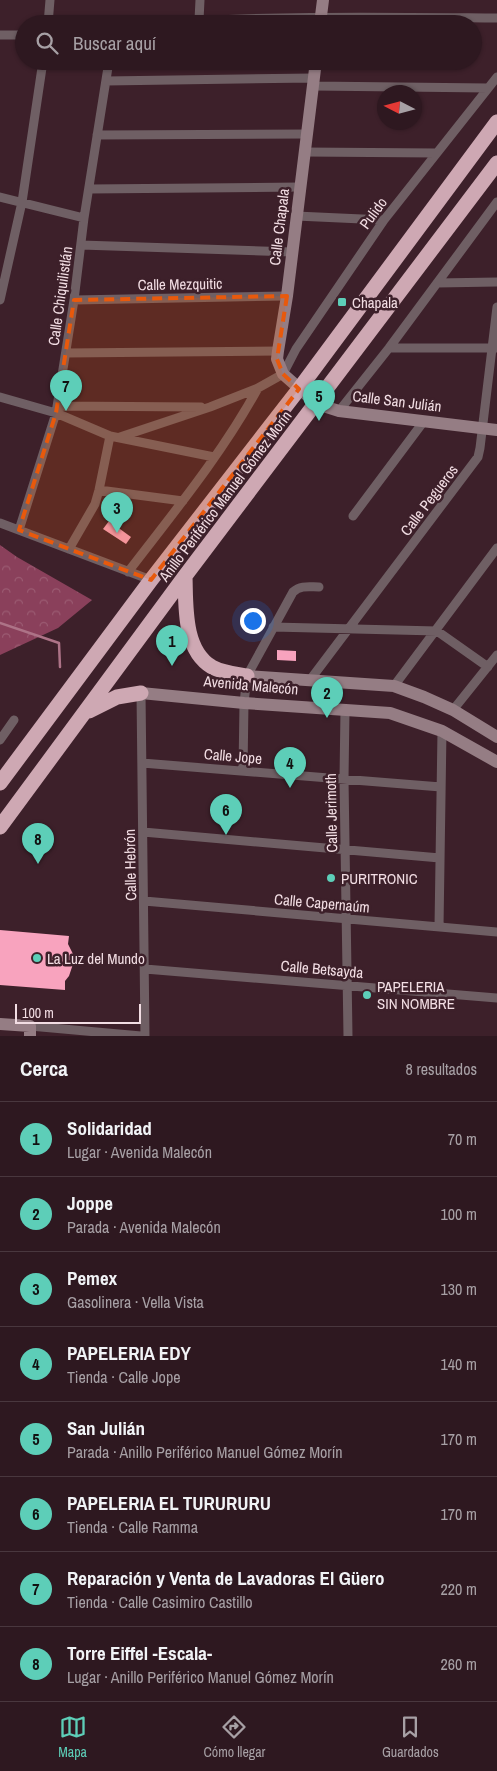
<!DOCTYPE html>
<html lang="es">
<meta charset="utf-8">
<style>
:root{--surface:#2e1820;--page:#362129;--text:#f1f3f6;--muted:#a7a0a5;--line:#49373e;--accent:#5dceb8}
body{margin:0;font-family:"Archivo Narrow",sans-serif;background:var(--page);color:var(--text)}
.compass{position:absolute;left:377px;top:85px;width:45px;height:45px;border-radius:50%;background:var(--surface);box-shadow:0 1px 4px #0004;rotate:276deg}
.scale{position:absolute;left:15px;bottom:12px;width:126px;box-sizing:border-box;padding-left:5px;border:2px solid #f2dde3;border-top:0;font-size:14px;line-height:18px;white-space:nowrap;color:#f2dde3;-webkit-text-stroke:4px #3d202a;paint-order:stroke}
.you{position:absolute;left:252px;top:620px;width:18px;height:18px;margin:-12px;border:4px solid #fff;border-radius:50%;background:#1a73e8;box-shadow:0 0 0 8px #1a73e833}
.badge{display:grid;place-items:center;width:32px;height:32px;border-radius:50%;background:var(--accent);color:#111;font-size:16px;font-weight:700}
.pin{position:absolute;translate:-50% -41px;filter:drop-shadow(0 1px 2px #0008)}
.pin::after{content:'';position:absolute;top:26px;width:18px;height:15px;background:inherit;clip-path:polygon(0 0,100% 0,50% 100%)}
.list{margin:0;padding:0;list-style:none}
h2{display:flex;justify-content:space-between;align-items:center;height:65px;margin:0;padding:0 20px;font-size:21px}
h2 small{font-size:16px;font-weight:400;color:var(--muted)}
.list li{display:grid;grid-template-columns:32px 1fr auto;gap:15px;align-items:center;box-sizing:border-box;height:75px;padding:0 20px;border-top:1px solid var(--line)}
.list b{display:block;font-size:19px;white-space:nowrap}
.list p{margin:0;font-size:16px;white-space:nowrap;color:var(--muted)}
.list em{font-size:16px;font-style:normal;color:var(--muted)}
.icon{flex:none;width:28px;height:28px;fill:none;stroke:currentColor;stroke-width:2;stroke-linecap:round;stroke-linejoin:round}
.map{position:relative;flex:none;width:497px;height:1036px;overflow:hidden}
.search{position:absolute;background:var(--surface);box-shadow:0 1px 4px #0004;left:15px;right:15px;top:15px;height:55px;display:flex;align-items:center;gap:12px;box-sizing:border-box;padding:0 18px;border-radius:28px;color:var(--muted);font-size:19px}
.sheet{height:665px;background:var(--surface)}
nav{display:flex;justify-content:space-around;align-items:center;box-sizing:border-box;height:70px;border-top:1px solid var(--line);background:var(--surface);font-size:14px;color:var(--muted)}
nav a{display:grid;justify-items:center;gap:2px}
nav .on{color:var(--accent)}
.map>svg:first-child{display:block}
.forest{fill:url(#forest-crowns)}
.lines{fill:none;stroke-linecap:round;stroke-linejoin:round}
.stream{stroke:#ad7387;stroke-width:2.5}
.building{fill:#f8a3be}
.street{stroke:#6f5f64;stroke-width:9}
.secondary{stroke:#957d84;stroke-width:12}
.highway{stroke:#cea8b3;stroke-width:15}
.marked{fill:#e8590c;fill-opacity:0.2;stroke:#e8590c;stroke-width:4;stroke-dasharray:10 6;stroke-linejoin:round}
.poi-dot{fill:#5dceb8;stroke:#3d202a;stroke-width:2}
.labels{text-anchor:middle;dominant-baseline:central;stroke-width:5;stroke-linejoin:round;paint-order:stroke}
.street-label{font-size:15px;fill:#f2dde3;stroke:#3d202a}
.poi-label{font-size:15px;fill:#f2dde3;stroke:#3d202a;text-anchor:start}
</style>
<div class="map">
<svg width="497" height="1036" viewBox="0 0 497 1036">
<defs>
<pattern id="forest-crowns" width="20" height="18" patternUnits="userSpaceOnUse" patternTransform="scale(1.25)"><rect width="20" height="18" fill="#8a405b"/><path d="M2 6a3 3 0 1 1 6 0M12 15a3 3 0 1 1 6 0" fill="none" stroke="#9b5b72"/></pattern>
</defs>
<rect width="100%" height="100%" fill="#3d202a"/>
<path class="forest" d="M0,545L17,557L92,600L58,628L0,655Z"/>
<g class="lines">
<path class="stream" d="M0,623L59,643L60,667"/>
</g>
<path class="building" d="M109,521L131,537L126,544L103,529Z
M277,650L296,651V661L277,660Z
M0,930L69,936L68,944L73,954L74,961L69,976L65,981V990L0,985Z"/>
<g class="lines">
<path class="street" d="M199,20L200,0
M48,24L50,0
M152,24C267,15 382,17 497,18
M0,35H24
M106,81L313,78
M313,86L488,88
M97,135L307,134
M304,152L437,153
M90,189L300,187
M0,197L84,218
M296,216L384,220
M81,245L292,252
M437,283L497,282
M0,300L22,202L43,61
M74,300L287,296
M389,348H497
M66,353L278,351
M0,397L56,413L110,436L214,457
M57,406L201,407
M339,411L389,348L497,202
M120,437L210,407L258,388L283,374L296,349L384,220L497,77
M99,490L183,501
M353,516L424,421
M0,523L151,580
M19,530L56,413L74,300L84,218L109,61
M69,549L95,504L99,490L110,436
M128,572C174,512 222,454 258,388
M273,627L437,631L488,667
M310,680L478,457L480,448L497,307
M394,686L497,548
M141,693L145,1036
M345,710L344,779L348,1036
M453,710L497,655
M0,740L14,720
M142,763L441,787
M243,771L244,703L247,676L293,592C301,585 309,587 319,587
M143,832L440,858
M144,901L497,932
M439,927L442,731
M145,969L497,998
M30,1026L141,1036"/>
<path class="secondary" d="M320,24L323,0
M316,61L287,296L278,351L277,359L283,374L317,404L339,411L497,430
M247,676L394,686L424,697L453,710L497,737
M141,693L244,703L390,713L442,731L497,762
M0,1024L30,1026V1036"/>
<path class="highway" d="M185,576C186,605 183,650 212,667C223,673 236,674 247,676
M89,711L117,697L141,693
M0,783L151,580L299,389L497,122
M0,827L185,576L497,163"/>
</g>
<path class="marked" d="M287,296L277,359L283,374L299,389L151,580L19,530L56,413L74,300Z"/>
<g class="poi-dot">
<rect x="337" y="297" width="10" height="10" rx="2.5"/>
<circle cx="331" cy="878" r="5"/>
<circle cx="37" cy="958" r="5"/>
<circle cx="367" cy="995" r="5"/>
</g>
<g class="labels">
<g class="street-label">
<text transform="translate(373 213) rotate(-54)">Pulido</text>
<text transform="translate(279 227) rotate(-83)">Calle Chapala</text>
<text transform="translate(180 284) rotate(-1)">Calle Mezquitic</text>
<text transform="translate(60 296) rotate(-82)">Calle Chiquilistlán</text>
<text transform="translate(397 401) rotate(7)">Calle San Julián</text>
<text transform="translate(225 496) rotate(-53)">Anillo Periférico Manuel Gómez Morín</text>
<text transform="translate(429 500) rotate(-53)">Calle Pegueros</text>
<text transform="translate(251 685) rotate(5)">Avenida Malecón</text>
<text transform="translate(233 756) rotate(5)">Calle Jope</text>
<text transform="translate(331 813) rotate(-91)">Calle Jerimoth</text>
<text transform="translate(130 865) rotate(-91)">Calle Hebrón</text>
<text transform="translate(322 903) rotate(5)">Calle Capernaúm</text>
<text transform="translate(322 969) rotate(5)">Calle Betsayda</text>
</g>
<g class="poi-label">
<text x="352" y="302">Chapala</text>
<text x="341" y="878">PURITRONIC</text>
<text x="47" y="958">La Luz del Mundo</text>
<text x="377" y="986">PAPELERIA<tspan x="377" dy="17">SIN NOMBRE</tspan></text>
</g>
</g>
</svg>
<svg class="compass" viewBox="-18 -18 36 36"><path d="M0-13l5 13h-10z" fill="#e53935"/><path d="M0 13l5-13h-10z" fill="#a7a0a5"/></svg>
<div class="scale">100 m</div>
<div class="you"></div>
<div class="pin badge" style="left:172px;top:666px">1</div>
<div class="pin badge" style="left:327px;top:718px">2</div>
<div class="pin badge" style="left:117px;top:533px">3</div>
<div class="pin badge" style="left:290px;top:788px">4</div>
<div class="pin badge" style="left:319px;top:421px">5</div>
<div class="pin badge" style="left:226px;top:835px">6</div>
<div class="pin badge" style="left:66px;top:411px">7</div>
<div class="pin badge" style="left:38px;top:864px">8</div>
<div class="search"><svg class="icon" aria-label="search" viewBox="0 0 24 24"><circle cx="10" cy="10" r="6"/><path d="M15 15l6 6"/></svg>Buscar aquí</div>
</div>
<section class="sheet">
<h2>Cerca<small>8 resultados</small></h2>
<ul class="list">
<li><span class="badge">1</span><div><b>Solidaridad</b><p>Lugar · Avenida Malecón</p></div><em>70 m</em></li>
<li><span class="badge">2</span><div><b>Joppe</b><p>Parada · Avenida Malecón</p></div><em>100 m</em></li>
<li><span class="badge">3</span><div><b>Pemex</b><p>Gasolinera · Vella Vista</p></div><em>130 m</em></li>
<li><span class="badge">4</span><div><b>PAPELERIA EDY</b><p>Tienda · Calle Jope</p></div><em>140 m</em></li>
<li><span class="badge">5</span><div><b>San Julián</b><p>Parada · Anillo Periférico Manuel Gómez Morín</p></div><em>170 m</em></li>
<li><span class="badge">6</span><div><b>PAPELERIA EL TURURURU</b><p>Tienda · Calle Ramma</p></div><em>170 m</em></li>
<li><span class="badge">7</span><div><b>Reparación y Venta de Lavadoras El Güero</b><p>Tienda · Calle Casimiro Castillo</p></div><em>220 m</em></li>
<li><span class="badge">8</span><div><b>Torre Eiffel -Escala-</b><p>Lugar · Anillo Periférico Manuel Gómez Morín</p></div><em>260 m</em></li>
</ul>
</section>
<nav>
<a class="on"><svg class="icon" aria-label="map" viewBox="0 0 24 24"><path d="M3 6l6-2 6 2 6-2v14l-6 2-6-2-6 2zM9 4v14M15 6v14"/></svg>Mapa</a>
<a><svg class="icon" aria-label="directions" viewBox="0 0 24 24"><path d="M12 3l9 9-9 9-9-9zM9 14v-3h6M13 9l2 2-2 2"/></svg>Cómo llegar</a>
<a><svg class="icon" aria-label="saved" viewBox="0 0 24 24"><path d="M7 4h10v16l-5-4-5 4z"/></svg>Guardados</a>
</nav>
